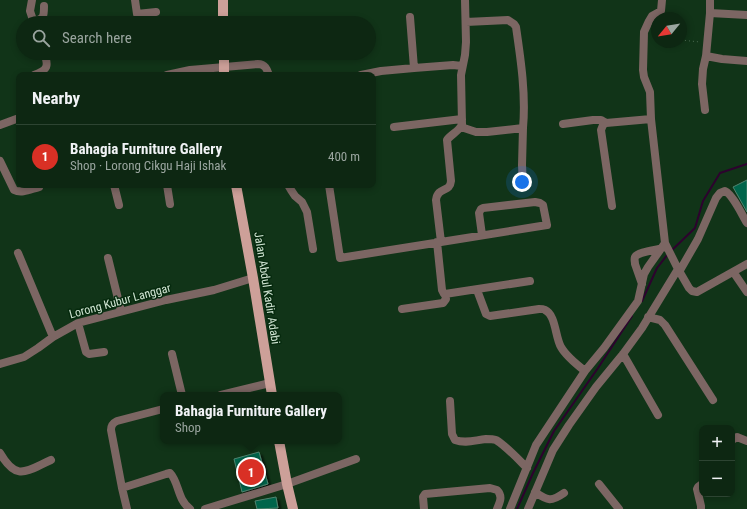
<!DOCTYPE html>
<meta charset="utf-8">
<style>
:root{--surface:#0d2712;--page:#162f1b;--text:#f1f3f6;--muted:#9aa59f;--line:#2d4432;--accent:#d93025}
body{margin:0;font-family:"Roboto Condensed",sans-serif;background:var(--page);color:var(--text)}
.controls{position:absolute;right:12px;bottom:12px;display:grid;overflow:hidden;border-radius:8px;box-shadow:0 2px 6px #0003}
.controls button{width:36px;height:36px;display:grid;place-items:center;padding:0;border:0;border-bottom:1px solid var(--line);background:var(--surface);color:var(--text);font:20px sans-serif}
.compass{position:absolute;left:651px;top:12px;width:36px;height:36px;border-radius:50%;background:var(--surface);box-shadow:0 2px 6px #0003;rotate:240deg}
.you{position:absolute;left:522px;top:182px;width:14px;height:14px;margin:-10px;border:3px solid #fff;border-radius:50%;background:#1a73e8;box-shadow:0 0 0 6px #1a73e833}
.badge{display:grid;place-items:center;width:26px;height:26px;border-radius:50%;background:var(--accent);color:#fff;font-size:13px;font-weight:700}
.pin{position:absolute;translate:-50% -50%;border:2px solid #fff;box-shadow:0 1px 4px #0006}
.popup{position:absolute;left:160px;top:392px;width:182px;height:52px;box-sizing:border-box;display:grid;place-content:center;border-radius:8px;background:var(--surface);filter:drop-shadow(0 1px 3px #0005);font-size:13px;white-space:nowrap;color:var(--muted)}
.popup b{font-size:15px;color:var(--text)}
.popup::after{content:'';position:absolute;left:50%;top:100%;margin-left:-8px;border:8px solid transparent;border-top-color:var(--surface)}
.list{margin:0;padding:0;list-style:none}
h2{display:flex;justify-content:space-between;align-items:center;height:52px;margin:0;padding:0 16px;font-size:17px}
h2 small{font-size:13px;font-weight:400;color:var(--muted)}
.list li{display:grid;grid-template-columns:26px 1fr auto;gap:12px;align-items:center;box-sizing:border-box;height:64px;padding:0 16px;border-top:1px solid var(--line)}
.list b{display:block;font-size:15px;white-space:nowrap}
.list p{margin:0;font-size:13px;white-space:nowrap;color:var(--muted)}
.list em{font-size:13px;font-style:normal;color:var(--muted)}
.icon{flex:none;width:22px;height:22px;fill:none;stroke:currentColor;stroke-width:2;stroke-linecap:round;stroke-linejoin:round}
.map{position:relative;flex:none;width:747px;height:509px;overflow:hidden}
.search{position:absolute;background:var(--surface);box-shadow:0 2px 6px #0003;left:16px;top:16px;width:360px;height:44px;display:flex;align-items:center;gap:10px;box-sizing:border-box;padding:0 14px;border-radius:22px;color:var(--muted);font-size:15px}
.panel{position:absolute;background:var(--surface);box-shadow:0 2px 6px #0003;left:16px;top:72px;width:360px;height:116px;border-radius:8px}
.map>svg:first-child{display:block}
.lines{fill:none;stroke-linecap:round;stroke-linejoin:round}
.stream{stroke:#2d022e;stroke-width:2}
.building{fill:#00654b;stroke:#508470;filter:url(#shadow)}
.path{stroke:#4d6c53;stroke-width:1;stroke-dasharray:1 3;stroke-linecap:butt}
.minor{stroke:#7c6663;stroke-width:8}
.major{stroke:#cda099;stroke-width:10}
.labels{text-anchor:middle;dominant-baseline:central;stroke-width:3;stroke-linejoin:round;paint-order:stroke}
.street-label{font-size:12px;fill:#d1e5d3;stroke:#062a0e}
</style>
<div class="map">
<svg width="747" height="509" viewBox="0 0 747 509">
<defs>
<filter id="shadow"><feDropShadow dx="3" dy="3" stdDeviation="1" flood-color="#0009"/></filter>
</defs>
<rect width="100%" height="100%" fill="#113418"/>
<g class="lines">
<path class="stream" d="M671,251L695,228L703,201L720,173L747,164
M642,301L657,268L668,254
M517,509L533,473L554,431L598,368L632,316"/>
</g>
<path class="building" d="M747,180V212L733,187Z
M259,452L268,484L242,492L234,459Z
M276,497L278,508L257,509L255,501Z"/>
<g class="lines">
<path class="path" d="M681,40L700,42"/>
<path class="minor" d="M32,0L30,11L34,23
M135,0L137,14L156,12
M662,0L661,11L652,16L649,21L644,32L643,70L644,77L650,92L651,119L665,243L678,269L689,288L692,291L697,292L747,264
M710,0V13L706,56L722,59L747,61
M710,13L747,15
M410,17L414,68
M34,22C44,18 44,17 44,6
M34,75C48,70 49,66 44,53
M167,75L190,70L258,64C265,64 267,69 269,75
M361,75L381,71L414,68L453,65L462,66
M705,110L702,84L703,69L706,56
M563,124L593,120H601L606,123
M0,125L19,118
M394,127L462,119
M461,127L476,132H487L523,128C526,95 521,61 516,27L514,24L508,20L466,22
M0,161L14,190C22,194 31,189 39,187
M114,185L119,205
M167,185L170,204
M288,185L291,190L295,196L302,202L307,212L313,249
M329,185L340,258L441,242L436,200C438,186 450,193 451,181L447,140C451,134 460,131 462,124L461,75L465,55L466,42L465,0
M523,185L522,165L523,128
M612,206L601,130L603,125L606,123L651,119
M437,242L442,290L444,294H445L530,281
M441,242L547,225L543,205L540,203L535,202L483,208L481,209L479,213L482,235
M18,253L53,337
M108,258L121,311
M679,272L698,239L716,198L720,193L725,191C733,195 742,215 747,223
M734,273L747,292
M642,284L635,264C635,261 634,260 635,257C638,252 656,250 662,248
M477,290L486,314L490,316L539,309C540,309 545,309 545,310C556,315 555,337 561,347C566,356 576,364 585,371
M402,309L443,303L446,299L445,294
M648,317L660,320L665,325L713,400
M78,323L86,352L89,354L104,352
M172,354L182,395
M623,354L658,415
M0,364L24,357L38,348L53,337L78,323L166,300L214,290L253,278
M221,395L270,383
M450,401L452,434L455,440C466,444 475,440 486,439C489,439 493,439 496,440C506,446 519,460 527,468
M163,409L117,421C113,423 111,425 111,430L122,488L166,474L170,473C179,482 177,499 190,509
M732,440L737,437L747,441
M0,453C17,482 26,471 51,460
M599,484L619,509
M122,488L127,509
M535,492C548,501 551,502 564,493
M205,509L287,484L356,459
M424,509L423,497L425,494L490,488L497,490C503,496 500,502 497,509
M510,509L536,445L585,371L604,348L638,301L644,274L648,267L665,243
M528,509L553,450L569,425L596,387L623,354L642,328L678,269
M701,509V506L697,489L698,487L702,484"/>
<path class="major" d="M223,0V23
M224,53V75
M236,185L253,278L272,395
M279,441L287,484L293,509"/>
</g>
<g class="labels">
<g class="street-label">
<text transform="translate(267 288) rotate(81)">Jalan Abdul Kadir Adabi</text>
<text transform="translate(120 301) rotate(-15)">Lorong Kubur Langgar</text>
</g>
</g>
</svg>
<div class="controls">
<button>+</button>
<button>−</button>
</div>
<svg class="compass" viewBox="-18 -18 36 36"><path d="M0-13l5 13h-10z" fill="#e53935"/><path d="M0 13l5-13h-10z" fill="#9aa59f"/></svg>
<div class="you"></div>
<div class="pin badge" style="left:251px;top:472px">1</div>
<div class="popup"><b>Bahagia Furniture Gallery</b>Shop</div>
<div class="search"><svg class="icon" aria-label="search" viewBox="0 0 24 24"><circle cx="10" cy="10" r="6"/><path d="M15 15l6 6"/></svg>Search here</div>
<section class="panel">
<h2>Nearby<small></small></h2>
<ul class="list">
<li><span class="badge">1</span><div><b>Bahagia Furniture Gallery</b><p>Shop · Lorong Cikgu Haji Ishak</p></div><em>400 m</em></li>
</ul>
</section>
</div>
